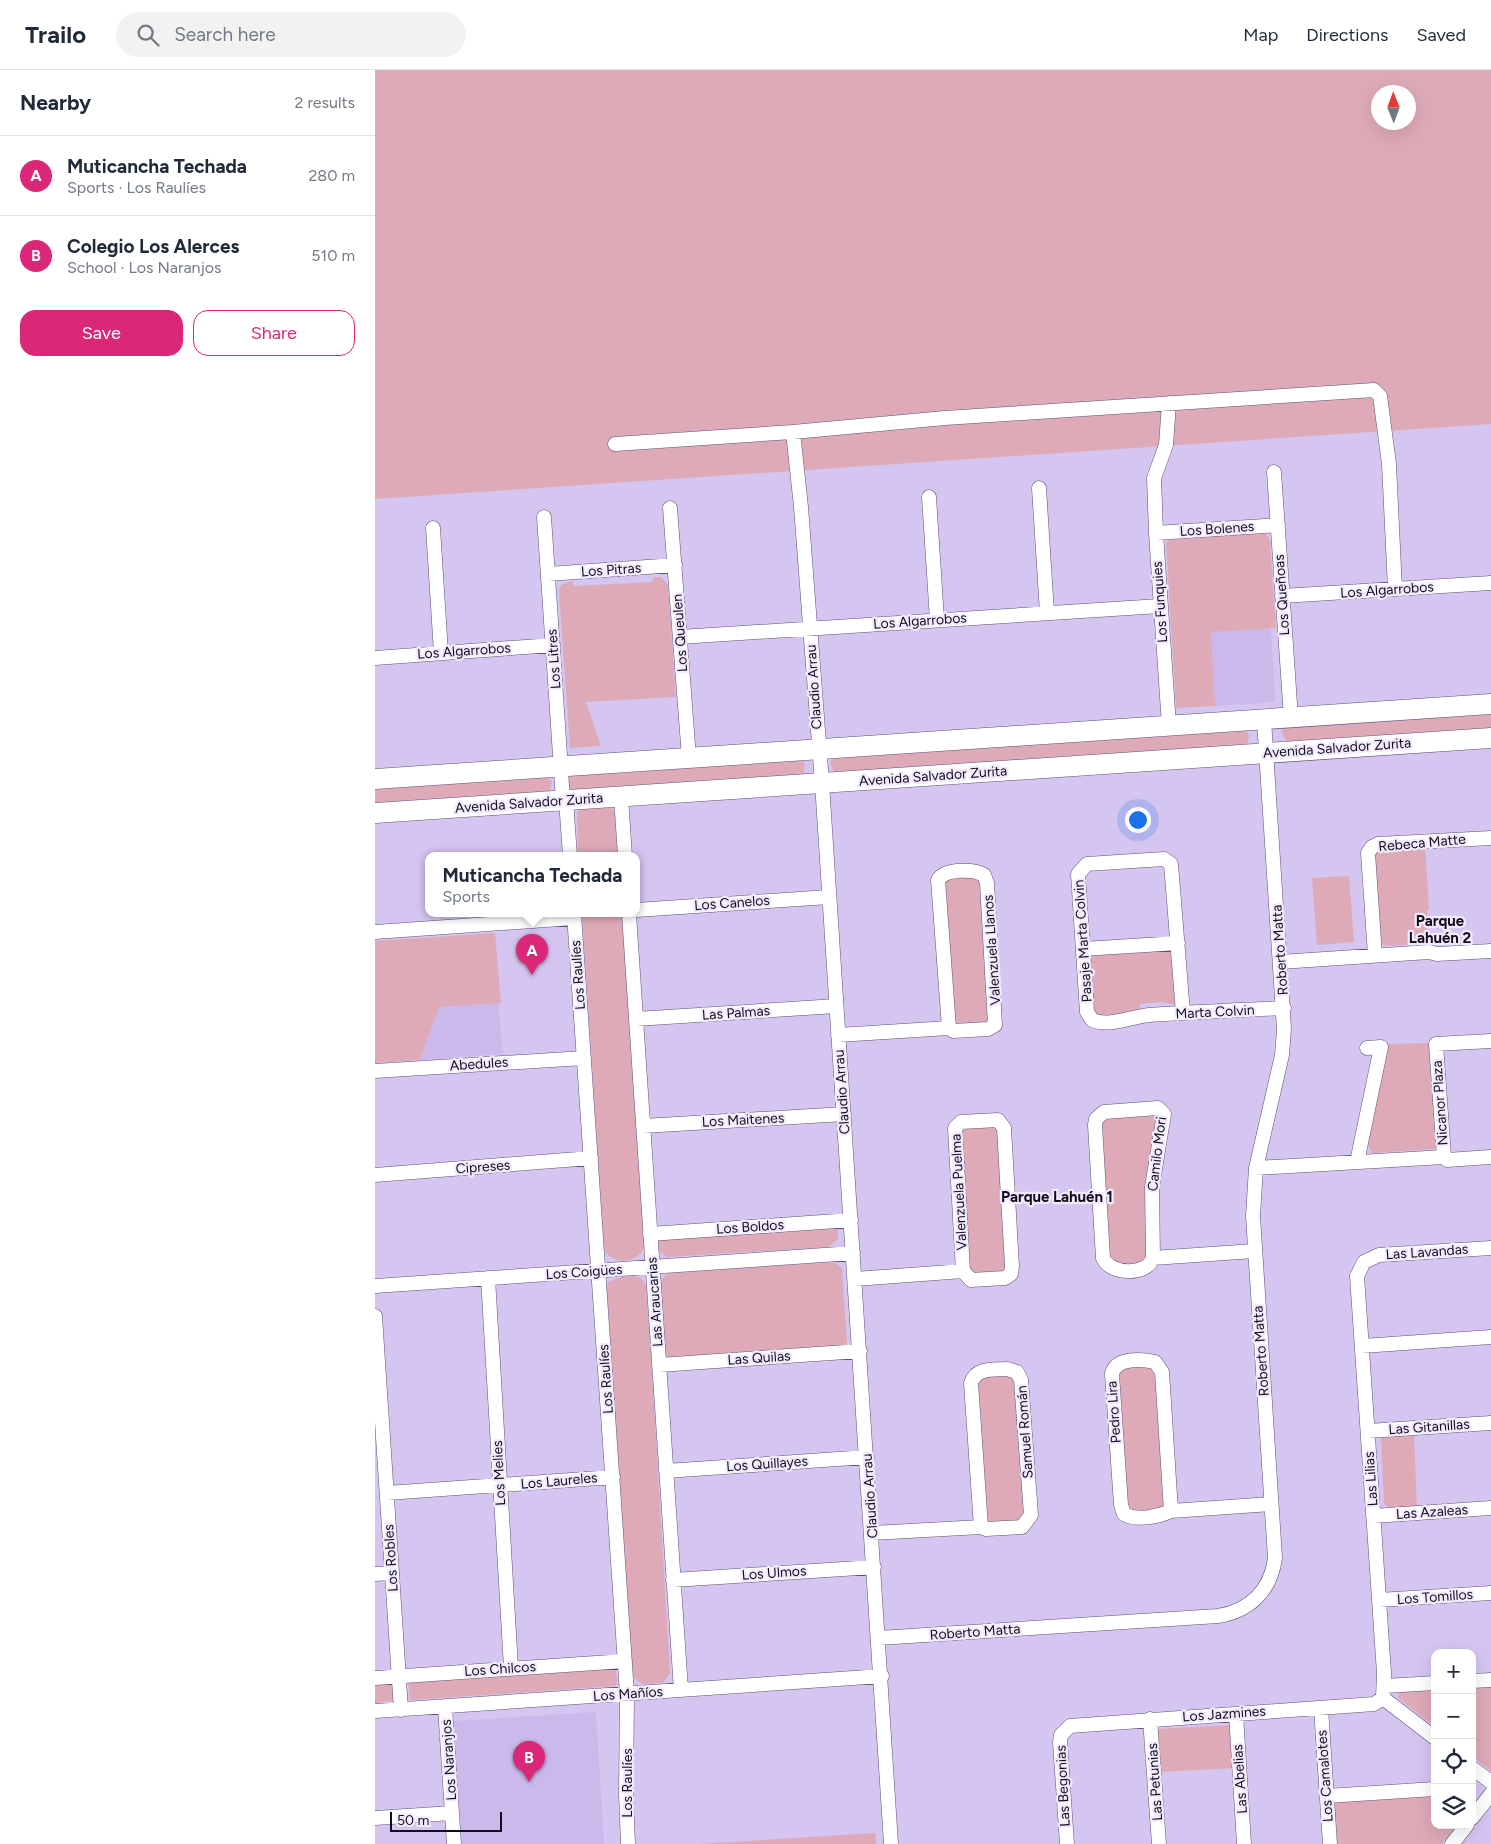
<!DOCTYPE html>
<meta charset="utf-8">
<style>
:root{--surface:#fff;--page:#f2f2f3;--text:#1f2937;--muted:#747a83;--line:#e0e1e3;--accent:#db2777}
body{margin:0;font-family:Figtree,sans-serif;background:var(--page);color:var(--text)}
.controls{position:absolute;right:15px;bottom:15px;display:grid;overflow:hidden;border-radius:10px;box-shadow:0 5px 20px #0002}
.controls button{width:45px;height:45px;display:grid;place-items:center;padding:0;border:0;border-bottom:1px solid var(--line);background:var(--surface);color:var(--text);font:25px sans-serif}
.compass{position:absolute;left:996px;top:15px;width:45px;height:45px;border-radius:50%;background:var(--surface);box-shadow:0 5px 20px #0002;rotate:359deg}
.scale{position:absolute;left:15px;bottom:12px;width:112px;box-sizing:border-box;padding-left:5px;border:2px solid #120d1b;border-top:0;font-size:14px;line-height:18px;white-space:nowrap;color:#120d1b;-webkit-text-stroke:4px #f1ebfd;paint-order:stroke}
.you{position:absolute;left:762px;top:749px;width:18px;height:18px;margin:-12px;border:4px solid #fff;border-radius:50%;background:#1a73e8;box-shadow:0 0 0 8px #1a73e833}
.badge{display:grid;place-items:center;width:32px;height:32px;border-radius:50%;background:var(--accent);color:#fff;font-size:16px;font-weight:700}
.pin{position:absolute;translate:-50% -41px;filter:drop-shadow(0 1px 2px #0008)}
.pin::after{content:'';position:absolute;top:26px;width:18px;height:15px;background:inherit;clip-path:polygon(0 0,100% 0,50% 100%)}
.popup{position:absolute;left:50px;top:782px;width:215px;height:65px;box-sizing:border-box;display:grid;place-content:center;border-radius:10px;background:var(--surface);filter:drop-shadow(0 1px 4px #0005);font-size:16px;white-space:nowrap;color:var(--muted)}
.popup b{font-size:19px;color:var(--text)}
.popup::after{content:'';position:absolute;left:50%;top:100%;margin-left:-10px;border:10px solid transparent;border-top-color:var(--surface)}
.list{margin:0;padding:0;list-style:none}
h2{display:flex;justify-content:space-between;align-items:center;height:65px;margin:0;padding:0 20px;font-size:21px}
h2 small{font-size:16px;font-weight:400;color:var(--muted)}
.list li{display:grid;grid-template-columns:32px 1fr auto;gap:15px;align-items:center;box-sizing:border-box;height:80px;padding:0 20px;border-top:1px solid var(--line)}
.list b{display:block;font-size:19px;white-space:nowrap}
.list p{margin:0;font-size:16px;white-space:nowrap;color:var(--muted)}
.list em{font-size:16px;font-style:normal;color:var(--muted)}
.actions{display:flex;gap:10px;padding:15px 20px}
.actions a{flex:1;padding:11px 0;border:1px solid var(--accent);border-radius:15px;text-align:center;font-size:18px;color:var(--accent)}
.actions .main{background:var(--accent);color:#fff}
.icon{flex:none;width:28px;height:28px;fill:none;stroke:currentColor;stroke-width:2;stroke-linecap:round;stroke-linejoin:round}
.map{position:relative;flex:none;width:1116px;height:1774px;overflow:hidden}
header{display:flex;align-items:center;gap:30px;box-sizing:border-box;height:70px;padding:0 25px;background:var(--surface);border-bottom:1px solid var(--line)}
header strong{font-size:24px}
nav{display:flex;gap:28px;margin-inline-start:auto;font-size:18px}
.search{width:350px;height:45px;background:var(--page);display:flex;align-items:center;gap:12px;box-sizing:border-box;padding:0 18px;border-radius:28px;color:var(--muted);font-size:19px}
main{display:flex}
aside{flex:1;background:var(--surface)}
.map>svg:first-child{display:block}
.built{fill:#cbb9eb}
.green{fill:#deaab8;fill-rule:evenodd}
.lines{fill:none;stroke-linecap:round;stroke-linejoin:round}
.street-casing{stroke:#5e5076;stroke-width:15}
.secondary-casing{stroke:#5e5076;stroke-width:21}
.street{stroke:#fff;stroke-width:14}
.secondary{stroke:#fff;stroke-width:20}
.labels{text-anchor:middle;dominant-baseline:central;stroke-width:4.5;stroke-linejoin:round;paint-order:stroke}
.street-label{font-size:14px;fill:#120d1b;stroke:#f1ebfd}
.neighbourhood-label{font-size:15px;font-weight:bold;fill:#120d1b;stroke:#f1ebfd}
</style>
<header>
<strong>Trailo</strong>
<div class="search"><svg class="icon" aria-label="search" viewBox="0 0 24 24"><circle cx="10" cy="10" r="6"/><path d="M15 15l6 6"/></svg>Search here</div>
<nav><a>Map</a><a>Directions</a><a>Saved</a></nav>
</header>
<main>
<aside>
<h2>Nearby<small>2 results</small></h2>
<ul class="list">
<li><span class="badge">A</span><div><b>Muticancha Techada</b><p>Sports · Los Raulíes</p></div><em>280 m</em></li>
<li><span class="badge">B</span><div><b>Colegio Los Alerces</b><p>School · Los Naranjos</p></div><em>510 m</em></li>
</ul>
<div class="actions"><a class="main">Save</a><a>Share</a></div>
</aside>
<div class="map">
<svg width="1116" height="1774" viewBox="0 0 1116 1774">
<rect width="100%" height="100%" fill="#d5c5f1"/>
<path class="built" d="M896,558L900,632L840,636L835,562Z
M123,933L128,984L45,990L64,937Z
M221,1642L229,1774H87L79,1651Z"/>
<path class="green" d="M0,0H1116V354L0,429ZM1004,22H1034V52H1004Z
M887,463L892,465L895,471L901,558L836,562L840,636L801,638L791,472L795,470Z
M279,507H286L293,515L301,627L211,632L226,676L195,678L184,521L186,515L197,511L199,516L277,512Z
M1116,642V660L912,672L906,662L910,656Z
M872,660L874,667L872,675L459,702L455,692L462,686Z
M424,688L430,694L428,705L199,722L193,716L195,704Z
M171,705L177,712L175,721L0,735V717Z
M232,737L238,739L240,744L243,786H203L202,742L205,739Z
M1050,777L1054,840L1052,841C1054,864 1052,874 1026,875C1019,875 1012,877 1006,874L998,783L1000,781Z
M601,806L606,808L616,948L612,954L578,955L570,808Z
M974,806L979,872L942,875L937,808Z
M207,844H247L270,1176C264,1194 236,1196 229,1178Z
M120,863L126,933L64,937L45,990L0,993V871Z
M797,879L800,935L786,932L765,934L764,942L724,948L718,945L714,885Z
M1057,973L1064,1076L1059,1079L997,1083L992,1073L1012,974Z
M779,1043L784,1046L774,1188L768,1194L744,1196L733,1189L727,1049Z
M589,1056L624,1057L634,1201L601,1205L594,1201L584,1062Z
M463,1157V1168L454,1177L292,1187L284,1181L283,1169Z
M459,1192L467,1198L472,1273L470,1277L292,1289L290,1286L285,1211L293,1203Z
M258,1206L266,1208L272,1217L295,1603L288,1613L267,1614L257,1606L232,1218L233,1212L246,1207Z
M746,1296H781L790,1436L785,1441L752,1440L743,1298Z
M634,1303L641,1306L651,1445L648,1451L613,1453L611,1449L601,1310Z
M1039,1364L1042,1438L1018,1440L1009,1434L1006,1368L1011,1365Z
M241,1597L242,1614L240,1616L35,1630L33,1609Z
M18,1610L20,1631L0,1633V1611Z
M1116,1614V1701L1097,1686V1615Z
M1060,1617V1657L1023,1628L1026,1619Z
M854,1655L858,1658L860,1698L784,1702L781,1661L783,1659Z
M1060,1724V1755H1082L1067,1774H960L957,1734L961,1730Z
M500,1763L501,1774H325Z"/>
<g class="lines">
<g class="street-casing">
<path id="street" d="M794,333L791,375L779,408L781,463L794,656
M418,362L426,437L447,713L516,1774
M240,374L418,362L570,348L999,320L1005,326L1014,394L1020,519
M899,402L916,648
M664,418L672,543
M554,427L562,550
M295,438L314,688
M169,447L188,730
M58,458L66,583
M781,463L903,455
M173,504L300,495
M907,526L1116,513
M305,567L785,536
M0,588L178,575
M246,727L250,786
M191,730L195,786
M261,840L454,827
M199,844L252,1624L251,1724L253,1774
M254,844L306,1620
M0,862L199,848
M708,879L803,873
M1000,885L993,783L997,777L1003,774L1116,768
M905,892L1054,882L1062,884L1116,881
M808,943L796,794L789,789L712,794L703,804L712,942L717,950C733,957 756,947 774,945C818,942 864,940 909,938
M261,949L461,936
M463,965L574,958L578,961L613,959L620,955L612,813L609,805C599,799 570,798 563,810L574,958
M0,1001L209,988
M783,1038L789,1044L777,1117L778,1188C772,1206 735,1205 728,1188L720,1055L721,1049L729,1042Z
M623,1050L629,1058L637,1196L636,1204L630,1208L596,1210L588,1201L580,1058L586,1052Z
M268,1056L469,1044
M1069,1087L1061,974L1116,971
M982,1092L1006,977L992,978
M881,1098L1069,1087L1072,1090L1116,1087
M0,1105L216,1088
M275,1164L476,1150
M778,1188L879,1181
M113,1208L136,1598
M480,1209L588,1201
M0,1216L478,1183
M0,1246L26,1640
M987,1276L1116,1267
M284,1295L485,1281
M632,1299L642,1302L646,1310L656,1445L647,1457L611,1459L606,1457L596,1313C601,1297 618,1300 632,1299Z
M993,1361L1116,1353
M291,1401L492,1387
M12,1423L238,1407
M796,1441L787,1302L780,1292C767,1289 741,1287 737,1304L746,1435L749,1444C762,1451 782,1447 796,1441L896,1434
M998,1446L1116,1438
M497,1463L606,1457
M0,1504L17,1503
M298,1510L499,1497
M1004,1530L1116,1523
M504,1568L843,1546C875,1541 896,1520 900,1488L878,1146L881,1098L907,985L909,959L889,650
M0,1608L250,1591
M1097,1611L1116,1610
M1010,1616L1060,1613
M1008,1628L1009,1603L982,1206L989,1192L1004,1185L1116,1178
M1008,1628L1060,1668
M70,1637L79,1774
M946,1638L955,1774
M0,1641L507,1606
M861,1644L869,1774
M775,1649L784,1774
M1097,1698L1116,1712
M952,1726L1060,1719
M0,1748L77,1743
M1097,1748L1116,1724
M692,1774L685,1672L686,1665L695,1656L999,1634L1008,1628
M1077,1774L1092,1755"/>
</g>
<g class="secondary-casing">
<path id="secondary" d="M0,709L1116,634
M0,743L1116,668"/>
</g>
<use href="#street" class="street"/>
<use href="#secondary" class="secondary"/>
</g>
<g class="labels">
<g class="street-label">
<text transform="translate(842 459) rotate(-4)">Los Bolenes</text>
<text transform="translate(236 500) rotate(-4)">Los Pitras</text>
<text transform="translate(1012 520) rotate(-4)">Los Algarrobos</text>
<text transform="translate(907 525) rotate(-94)">Los Queñoas</text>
<text transform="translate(785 532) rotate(-94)">Los Funquies</text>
<text transform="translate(545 551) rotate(-4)">Los Algarrobos</text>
<text transform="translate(305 563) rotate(-94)">Los Queulen</text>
<text transform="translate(89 581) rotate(-4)">Los Algarrobos</text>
<text transform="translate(179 589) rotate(-94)">Los Litres</text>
<text transform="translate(439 617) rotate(-94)">Claudio Arrau</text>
<text transform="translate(962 678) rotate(-4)">Avenida Salvador Zurita</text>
<text transform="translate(558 706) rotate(-4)">Avenida Salvador Zurita</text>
<text transform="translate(154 733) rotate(-4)">Avenida Salvador Zurita</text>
<text transform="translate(1047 773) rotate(-5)">Rebeca Matte</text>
<text transform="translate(357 833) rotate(-4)">Los Canelos</text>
<text transform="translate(708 871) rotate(-94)">Pasaje Marta Colvin</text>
<text transform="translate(617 880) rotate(-94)">Valenzuela Llanos</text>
<text transform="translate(905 880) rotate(-94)">Roberto Matta</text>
<text transform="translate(203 905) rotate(-94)">Los Raulíes</text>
<text transform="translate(840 942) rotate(-3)">Marta Colvin</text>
<text transform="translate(361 943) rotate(-4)">Las Palmas</text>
<text transform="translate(104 994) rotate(-4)">Abedules</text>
<text transform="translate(467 1022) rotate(-94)">Claudio Arrau</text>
<text transform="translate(1065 1033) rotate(-94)">Nicanor Plaza</text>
<text transform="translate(368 1050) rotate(-3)">Los Maitenes</text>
<text transform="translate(782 1084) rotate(-83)">Camilo Mori</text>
<text transform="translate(108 1097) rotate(-4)">Cipreses</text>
<text transform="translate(584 1122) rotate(-93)">Valenzuela Puelma</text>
<text transform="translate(375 1157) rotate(-4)">Los Boldos</text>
<text transform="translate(1052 1182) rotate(-4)">Las Lavandas</text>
<text transform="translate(209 1202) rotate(-4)">Los Coigües</text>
<text transform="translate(280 1232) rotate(-94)">Las Araucarias</text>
<text transform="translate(886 1281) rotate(-94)">Roberto Matta</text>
<text transform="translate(384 1288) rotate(-4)">Las Quilas</text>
<text transform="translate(231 1309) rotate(-94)">Los Raulíes</text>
<text transform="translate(739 1342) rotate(-94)">Pedro Lira</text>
<text transform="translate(1054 1357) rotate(-4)">Las Gitanillas</text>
<text transform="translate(650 1362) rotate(-94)">Samuel Román</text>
<text transform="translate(392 1394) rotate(-4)">Los Quillayes</text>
<text transform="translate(124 1403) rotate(-93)">Los Melies</text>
<text transform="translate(996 1409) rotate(-94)">Las Lilias</text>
<text transform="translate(184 1411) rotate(-5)">Los Laureles</text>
<text transform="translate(495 1426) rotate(-94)">Claudio Arrau</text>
<text transform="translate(1057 1442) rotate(-4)">Las Azaleas</text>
<text transform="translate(16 1488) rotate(-94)">Los Robles</text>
<text transform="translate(399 1503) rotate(-4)">Los Ulmos</text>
<text transform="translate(1060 1527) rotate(-4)">Los Tomillos</text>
<text transform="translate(600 1562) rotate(-4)">Roberto Matta</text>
<text transform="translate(125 1599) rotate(-4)">Los Chilcos</text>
<text transform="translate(253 1624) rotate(-4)">Los Mañíos</text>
<text transform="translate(849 1644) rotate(-4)">Los Jazmines</text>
<text transform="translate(74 1690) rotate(-94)">Los Naranjos</text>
<text transform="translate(950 1706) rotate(-94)">Los Camalotes</text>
<text transform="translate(865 1709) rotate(-94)">Las Abelias</text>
<text transform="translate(780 1712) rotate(-94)">Las Petunias</text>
<text transform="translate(252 1713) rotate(-90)">Los Raulíes</text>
<text transform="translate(688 1716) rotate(-93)">Las Begonias</text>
</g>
<g class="neighbourhood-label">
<text x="1065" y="851">Parque<tspan x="1065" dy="17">Lahuén 2</tspan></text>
<text x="682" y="1127">Parque Lahuén 1</text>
</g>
</g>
</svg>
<div class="controls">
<button>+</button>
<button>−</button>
<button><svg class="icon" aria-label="locate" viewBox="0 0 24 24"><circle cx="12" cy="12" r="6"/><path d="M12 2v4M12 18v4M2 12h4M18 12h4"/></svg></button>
<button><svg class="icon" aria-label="layers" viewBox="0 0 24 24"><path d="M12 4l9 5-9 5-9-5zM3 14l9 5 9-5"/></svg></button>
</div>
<svg class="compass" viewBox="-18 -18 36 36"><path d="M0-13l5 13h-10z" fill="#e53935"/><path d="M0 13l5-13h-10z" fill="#747a83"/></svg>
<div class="scale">50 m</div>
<div class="you"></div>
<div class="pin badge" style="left:157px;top:905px">A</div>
<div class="popup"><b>Muticancha Techada</b>Sports</div>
<div class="pin badge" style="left:154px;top:1712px">B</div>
</div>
</main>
